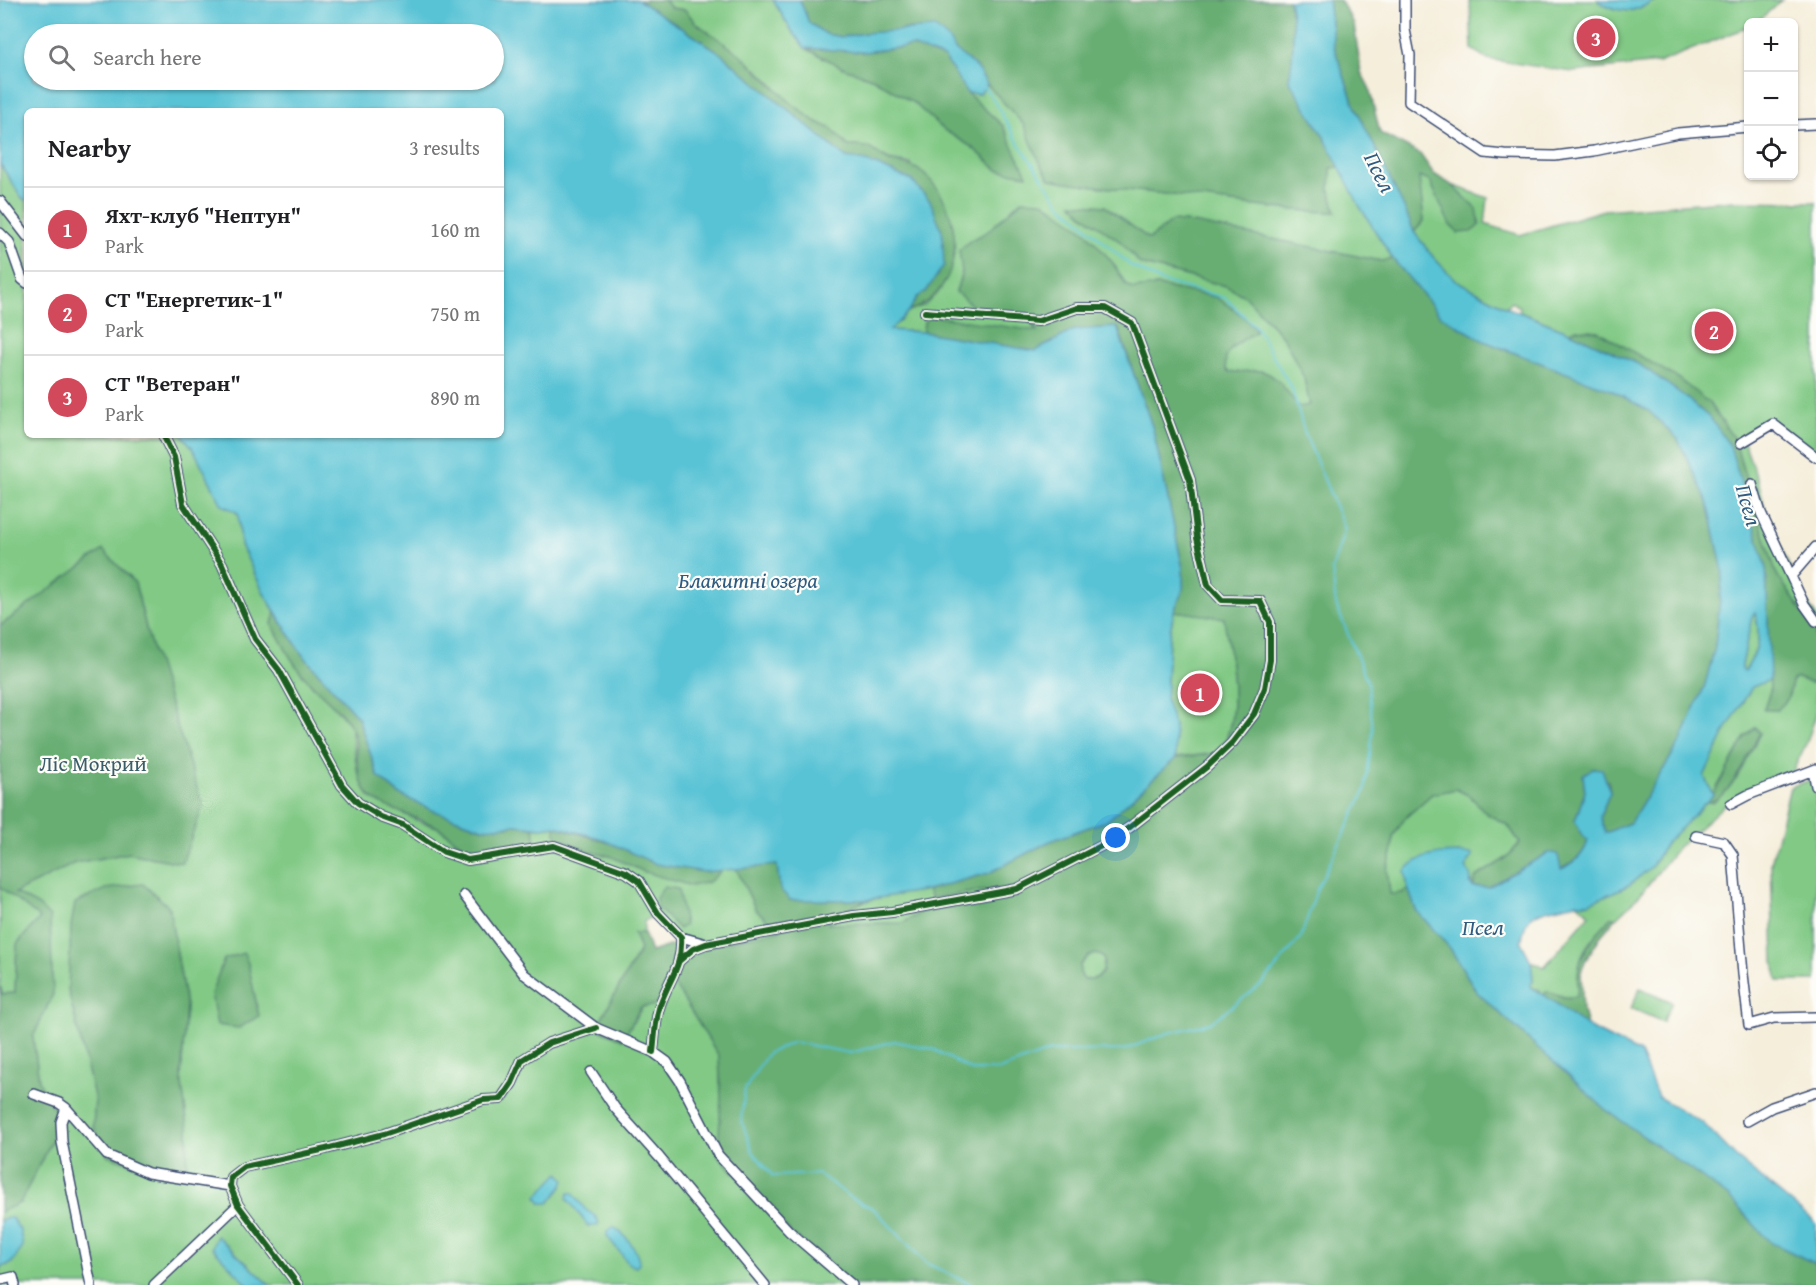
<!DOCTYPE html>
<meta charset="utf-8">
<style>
:root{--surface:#fff;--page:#f6f6f6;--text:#202124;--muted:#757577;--line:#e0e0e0;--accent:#d1495b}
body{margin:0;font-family:"Gentium Book Plus",serif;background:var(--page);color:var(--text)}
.controls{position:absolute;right:18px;top:18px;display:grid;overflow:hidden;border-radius:9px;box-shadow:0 2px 4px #0004}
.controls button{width:54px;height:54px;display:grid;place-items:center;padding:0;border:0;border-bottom:2px solid var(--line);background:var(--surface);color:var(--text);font:30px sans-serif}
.you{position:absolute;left:1116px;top:838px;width:21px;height:21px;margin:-15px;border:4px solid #fff;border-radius:50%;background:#1a73e8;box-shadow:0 0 0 9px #1a73e833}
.badge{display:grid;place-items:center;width:39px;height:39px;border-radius:50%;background:var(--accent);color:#fff;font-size:20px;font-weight:700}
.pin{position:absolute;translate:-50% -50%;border:3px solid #fff;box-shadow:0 2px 6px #0006}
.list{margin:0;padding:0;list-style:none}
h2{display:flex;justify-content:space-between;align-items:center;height:78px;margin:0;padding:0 24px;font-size:26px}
h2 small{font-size:20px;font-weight:400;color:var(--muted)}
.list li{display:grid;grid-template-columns:39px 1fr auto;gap:18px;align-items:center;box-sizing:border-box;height:84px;padding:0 24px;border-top:2px solid var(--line)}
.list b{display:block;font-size:22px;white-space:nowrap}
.list p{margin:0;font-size:20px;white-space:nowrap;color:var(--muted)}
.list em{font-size:20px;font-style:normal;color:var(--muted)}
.icon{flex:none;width:33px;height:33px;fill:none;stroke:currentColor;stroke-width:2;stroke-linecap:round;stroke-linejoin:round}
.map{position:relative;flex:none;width:1816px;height:1285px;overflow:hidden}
.search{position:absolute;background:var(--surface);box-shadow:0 2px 4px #0004;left:24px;top:24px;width:480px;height:66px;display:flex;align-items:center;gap:15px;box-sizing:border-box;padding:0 21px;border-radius:33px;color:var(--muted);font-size:22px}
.panel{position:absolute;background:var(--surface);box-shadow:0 2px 4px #0004;left:24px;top:108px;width:480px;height:330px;border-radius:9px}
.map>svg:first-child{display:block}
.green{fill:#81c985;stroke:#4e7c72;stroke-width:1.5;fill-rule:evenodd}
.forest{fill:#68ad72;stroke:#426e68;stroke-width:1.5;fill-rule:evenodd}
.water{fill:#59c3d5;stroke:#3a799a;stroke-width:1.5;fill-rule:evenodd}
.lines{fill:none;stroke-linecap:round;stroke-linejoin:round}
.stream{stroke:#59c3d5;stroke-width:2}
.minor-casing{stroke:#3c4c71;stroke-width:12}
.minor{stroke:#fff;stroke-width:9}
.cycleway-casing{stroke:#fdfcf7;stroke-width:10}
.cycleway{stroke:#1b5e20;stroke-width:6}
.labels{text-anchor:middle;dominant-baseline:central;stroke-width:4.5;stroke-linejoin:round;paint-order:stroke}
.park-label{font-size:21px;fill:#3a5d6a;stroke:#fdfcf7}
.water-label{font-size:22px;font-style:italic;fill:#2e5b82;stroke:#fdfcf7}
</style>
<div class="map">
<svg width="1816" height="1285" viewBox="0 0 1816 1285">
<rect width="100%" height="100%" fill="#fdfcf7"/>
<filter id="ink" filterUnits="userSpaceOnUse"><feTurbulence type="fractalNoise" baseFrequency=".0167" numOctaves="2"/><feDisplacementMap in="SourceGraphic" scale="12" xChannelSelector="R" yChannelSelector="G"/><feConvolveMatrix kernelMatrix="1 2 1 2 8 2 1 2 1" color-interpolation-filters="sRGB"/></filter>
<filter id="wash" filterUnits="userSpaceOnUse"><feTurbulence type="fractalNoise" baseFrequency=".008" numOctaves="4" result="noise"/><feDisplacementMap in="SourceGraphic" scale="24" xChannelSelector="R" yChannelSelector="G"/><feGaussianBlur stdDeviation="1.35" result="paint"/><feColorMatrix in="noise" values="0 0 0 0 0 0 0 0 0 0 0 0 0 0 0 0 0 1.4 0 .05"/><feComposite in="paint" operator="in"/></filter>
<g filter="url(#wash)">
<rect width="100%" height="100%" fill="#f5eedb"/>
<path class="green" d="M665,0H773L790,28L805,48L844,68L874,79L914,103L944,130L972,147L998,170L1003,126L967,93L980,94L987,84L1024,125L1041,165L1050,179C1091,187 1133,190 1174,195C1228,202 1281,211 1336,212L1330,191L1331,168L1340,167L1360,207L1393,259L1381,261L1193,223L1172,221L1149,239L1105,206L1073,204L1085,216L1122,243L1140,264L1226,286L1245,296L1284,338L1304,378L1310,406L1299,407L1278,382L1227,371C1218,351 1242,341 1255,331L1254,327L1243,316L1216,297L1158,286L1133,289L1126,285L1113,263L1021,200L987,233L971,240L956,292L1026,316L1037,332L932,317L924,322L923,332L889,330L909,311L925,305L941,289L911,164L889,160L866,147L848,146L832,129L813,120L789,101L760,72L696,23L685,10L671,8Z
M1470,0H1598L1599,2C1624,14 1631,13 1656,0H1782L1757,22H1748V27L1658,63L1573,72L1487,59L1472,49Z
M0,164L22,198L27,201V435H182L193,448L222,505L238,513L241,545L265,595L275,612L272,625L313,687L329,700L351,727L357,770L369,797L418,821L437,827L464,846L536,845L534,827L542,828L555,826L558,837L588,851L610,856L645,872L709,882L722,870L736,868L756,910L781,931L679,961L673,935L656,916L649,918L644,922V933H634L640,949L596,1028L623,1039L642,1007L672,980L719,1056L721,1098L852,1285H270L217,1236L213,1248L248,1285H0V1267L11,1264V1217L0,1221V1212L20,1203L61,1122L39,1081L33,1037L53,994L39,906L14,893L75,863L129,853L182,863L147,632L135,583L103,551L0,626ZM169,907L186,1006L181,1077L188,1129L93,1126L95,1100L68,990Z
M1418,177L1430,181L1450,225L1477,209L1452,185L1488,198L1485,224L1520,235L1604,210L1725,201L1816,202V455L1772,421L1742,437L1759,484L1766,514L1802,595L1816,616V649L1815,630L1777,575L1740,460L1735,440L1576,329L1570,332L1520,312V307L1511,302L1506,307L1455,280L1433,257L1414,232L1424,221Z
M1174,611L1224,617C1230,658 1244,718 1218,753L1176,758L1174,725L1166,701L1169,636Z
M1754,611C1763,640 1758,647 1745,672L1742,669V665L1752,616Z
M1796,678L1811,683L1816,682V715L1807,742L1793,771L1748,789L1729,801L1678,847L1639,896L1616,918L1613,917C1601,928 1585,944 1581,959C1577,971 1579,985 1577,996C1560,1001 1560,992 1546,992L1544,996L1538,989L1531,988L1530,984L1533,981L1531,961L1544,967L1590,914L1577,903H1589L1629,885L1651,867L1667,842L1706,802H1713L1737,778L1760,733L1745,738L1713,795L1704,776L1728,726L1752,687L1770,680V691L1764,709L1777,710C1780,706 1785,702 1788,697C1792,690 1789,684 1796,678Z
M1816,778V981H1778L1774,963L1771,863L1790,787Z
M1456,789L1470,796L1487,814L1508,825L1520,843L1505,859L1476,877L1473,887L1466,868L1468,861L1459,853L1446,855L1405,871L1408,888L1402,893L1390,895L1387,869L1392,853L1393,836L1405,818L1431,794Z
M0,887L40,918L17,944L15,993L2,994L0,985Z
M998,888L979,902L923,911L903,923L827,924C853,897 892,896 927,890L931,898Z
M1096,954L1102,956L1104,960L1103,972L1096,978L1084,980L1080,973V965L1088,956Z
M1640,988L1672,1002L1663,1022L1631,1008Z"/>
<path class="forest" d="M638,0H665L671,8L685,10L696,23L741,55L789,101L813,120L832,129L848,146C854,146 861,146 866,147C875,150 882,158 890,161C904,165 913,164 924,174C966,211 968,290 909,311L917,297L930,201L911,180L866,161L846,158L716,50Z
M800,0H1129V2H1157L1159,0H1289C1295,26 1294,54 1289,80L1323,135L1340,167L1331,168L1330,191L1336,212C1281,211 1227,202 1173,195C1131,190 1091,187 1050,179L1041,165L1024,125L987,84L975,66L954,49L949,40L925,30L907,29L887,33H865L841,37L826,34L809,23Z
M1328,0H1340L1354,24L1361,72L1369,87L1380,133L1420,154L1434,174L1452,185L1477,209L1480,225L1471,232L1458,233L1450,225L1430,181L1419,177L1424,221L1414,232L1404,208L1353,102L1334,47Z
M912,46L945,58L967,93L1003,126L1027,175L998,170L972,147L944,130L914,103L874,79L844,68L805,48L863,52Z
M1022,200L1043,201L1086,232L1113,263L1126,285L1133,289L1158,286L1216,297L1243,316L1255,328V332C1242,341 1219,351 1227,371C1238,374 1250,369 1261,371C1277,374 1289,395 1299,407L1310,405L1304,378L1284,338L1245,296L1226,286L1140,264L1122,243L1085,216L1072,203L1105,206L1149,239L1172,221L1193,223L1381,261L1393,259L1441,316L1484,341L1613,391L1649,411L1678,439L1708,502L1723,571L1715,647L1705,685L1681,741L1630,823L1605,833L1600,817L1610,792L1608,781L1583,775L1585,792L1575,821L1588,840C1585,854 1574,863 1561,869L1548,853L1489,887H1473L1476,877L1505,859L1520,843L1508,825L1487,814L1470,796L1456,789L1432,794L1405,818L1393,836L1392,853L1387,869L1390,894L1402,893L1408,888L1416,910L1450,948L1477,992L1605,1109L1729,1197L1770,1242L1816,1264V1285H852L789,1231L718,1155L721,1098L719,1056L672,981L660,1005L641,1007L623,1039L596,1028L640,950L634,933H644L651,952L675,944L679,961L693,949L780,930L756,910L736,868L777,864L780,889L790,900H866L838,914L828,924L903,923L923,911L979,902L996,889L931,898L927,890L989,873L1048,842L1108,820L1176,758L1218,753C1244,719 1230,658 1224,618L1174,611L1183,590V569L1153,429L1118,327L1074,330L1036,351L923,332L924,322L932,316L1037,331L1026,316L980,312L956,292L962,272L959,250L971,240L987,232ZM1096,954L1102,956L1104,960L1103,972L1096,978L1084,980L1080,973V965L1088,956Z
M1576,329L1598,331L1679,379L1709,403L1735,440L1740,460L1777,575L1815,630L1816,682L1811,683L1797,678L1793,680L1787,700L1777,710H1764L1770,691L1766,566L1711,419L1684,396L1640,365L1570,332Z
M103,550L135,583L147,632L203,806L182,863L128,853L75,863L15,893L39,906L50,917L53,994L33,1037L39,1081L61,1122L20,1203L0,1212V985L2,994L15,993L17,944L40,918L0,887V626Z
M275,612L302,654L358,717L378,776L399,794L432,810L482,828L517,825L534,827L536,846C524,848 497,856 487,855C468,853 454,837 439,828C425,820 377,806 369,795C351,773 361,744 350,725C340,709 325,699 312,685C294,667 284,647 272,624Z
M1756,727L1760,733C1749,751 1731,802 1706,802L1713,795L1745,737Z
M555,826L704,872L722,870L709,882L691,886L645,872L610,856L588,851L557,837Z
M143,884L169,907L186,1006L181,1077L188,1129L187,1166L160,1174L107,1155L93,1126L95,1100L68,990L71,926L75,903L106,889Z
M664,887L678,889L685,925L679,929L658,909L656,898Z
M1612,917L1616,918L1600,937L1585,961L1581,972L1583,1010L1587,1027L1544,996L1546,992C1560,992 1560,1001 1577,996C1578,989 1577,980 1578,973C1580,951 1597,932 1612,917Z
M244,953L248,963L259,1016L239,1028L217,1025L211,994L224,959Z"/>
<path class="water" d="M0,0H638L716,50L846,158L866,161L911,180L930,201L942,231L944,265L925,293L917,297L909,311L890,330L923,332L1036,351L1074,330L1117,327L1153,429L1183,569V590L1174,611L1169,636L1166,701L1174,725L1176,758L1108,820L1048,842L989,873L927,890L866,900H790L780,889L777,865L704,872L656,864L599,838L555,826L542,828L517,825L483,828L432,810L399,794L378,776L358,717L302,654L265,595L241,545L238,513L222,505L193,448L182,435H501V111H27V201L22,198L0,164ZM34,34H494V80H34Z
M773,0H800L809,23L826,34L841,37L865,33L935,28L949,40L954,49L975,66L987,84L980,94L967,93L945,58L912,46L863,52L805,48L790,28Z
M1289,0H1328L1334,47L1353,102L1404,208L1414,232L1433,257L1455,280L1506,307L1570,332L1640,365L1684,396L1711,419L1730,446L1766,566L1770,680L1752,687L1728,726L1704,776L1713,795L1667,842L1651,867L1629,885L1589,903H1577L1545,910L1533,915L1526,923L1521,942L1531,961L1533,981L1530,984L1531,988C1551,996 1569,1016 1589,1027C1605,1037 1623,1044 1640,1053L1658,1097L1703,1123L1739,1160L1816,1223V1264L1770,1242L1729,1197L1605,1109L1477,992L1450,948L1416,910L1408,888L1405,871C1419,853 1449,852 1471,854L1473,856L1468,861L1466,868C1470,872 1472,879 1470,884L1473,887H1489L1548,853H1554L1558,855L1561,869C1574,864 1585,854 1588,840L1582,836L1575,821L1585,792L1583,775L1593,768L1602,769L1610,792L1600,816L1605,833L1630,823L1681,741L1705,685L1715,647L1723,571L1708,502L1678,439L1649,411L1613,391L1484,341L1441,316L1393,259L1360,207L1323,135L1289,80C1294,54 1295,26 1289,0ZM1755,612C1762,637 1758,650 1745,671L1742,669V665L1752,616Z
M1598,0H1656C1631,14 1624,14 1599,2Z
M559,1173L565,1179L562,1187L549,1203H541L537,1196Z
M569,1193H573L585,1209L595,1216L599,1223L597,1226H588L567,1198Z
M11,1217L20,1230L23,1247L11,1264L0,1267V1221Z
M613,1227C624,1233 640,1252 639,1264L636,1267L629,1264L607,1236V1232Z
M217,1236L270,1285H248L212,1247Z"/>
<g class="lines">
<path class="stream" d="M973,1285L926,1263L874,1209L850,1197L819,1174L773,1176L753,1152L741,1120L745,1089L768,1053L794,1042L850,1053L894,1041L933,1049L971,1070H999L1050,1051L1124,1050L1168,1033L1210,1023L1262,984L1301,937L1317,889L1365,791L1373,731L1368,683L1336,605L1332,569L1345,529L1305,434L1292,389L1256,327L1225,298L1160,281L1130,265L1060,203L1019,144L992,97L983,86"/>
</g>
</g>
<g filter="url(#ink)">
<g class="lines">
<g class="minor-casing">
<path id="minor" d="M1405,0V30L1410,55L1409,102L1485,153L1505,155L1555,156L1594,151L1678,133L1748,127
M1794,125L1816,124
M0,201L27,236
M0,233L9,242L22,279L27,283
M163,435L174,457L183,504L222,564L255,639L279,670L342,785L358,803L381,817L403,825L444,852L468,860L554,846L626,872L639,881L658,913L681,937C683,966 669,979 660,1005C655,1019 655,1037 653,1052
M1741,443L1773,424L1816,457
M1752,484L1761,513L1804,604L1816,621
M1791,576L1816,547
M1813,771L1816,786
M1731,804L1748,795L1816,769
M1696,836L1724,842L1733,855L1743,974L1749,1025L1774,1018L1816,1017
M464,895L524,974L596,1028L653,1052L667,1062L680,1081L718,1155L789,1231L852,1285
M681,937L706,944
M679,961L693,949L706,944L854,916L892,912L1017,889L1103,845L1130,827L1208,766L1232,743L1254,714L1265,688L1270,660V622L1260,601L1222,600L1208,585L1197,538L1190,480L1132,323L1105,308H1077L1038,321L925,312
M591,1072L615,1108L659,1157L765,1285
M34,1094L59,1103L66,1108L107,1155L148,1173L230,1186
M66,1108L61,1122L62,1142L91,1285
M1747,1121L1772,1107L1816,1092
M0,1280L13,1277L15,1285
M154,1285L238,1205
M298,1285L238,1205L230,1186L231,1177L244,1167L326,1149L384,1134L483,1100L501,1099L512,1083L522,1060L549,1043L596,1028"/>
</g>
<use href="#minor" class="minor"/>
<g class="cycleway-casing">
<path id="cycleway" d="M163,435L174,457L183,504L222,564L255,639L279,670L342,785L358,803L381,817L403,825L444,852L468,860L554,846L626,872L639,881L658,913L681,937C683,966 669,979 660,1005C655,1019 655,1037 653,1052
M679,961L693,949L706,944L854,916L892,912L1017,889L1103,845L1130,827L1208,766L1232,743L1254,714L1265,688L1270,660V622L1260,601L1222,600L1208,585L1197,538L1190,480L1132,323L1105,308H1077L1038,321L925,312
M298,1285L238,1205L230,1186L231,1177L244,1167L326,1149L384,1134L483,1100L501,1099L512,1083L522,1060L549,1043L596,1028"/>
</g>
<use href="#cycleway" class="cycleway"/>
</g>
</g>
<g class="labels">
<g class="park-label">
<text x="93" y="763">Ліс Мокрий</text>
</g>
<g class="water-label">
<text transform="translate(1380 172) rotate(63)">Псел</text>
<text transform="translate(1749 505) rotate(74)">Псел</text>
<text x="748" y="580">Блакитні озера</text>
<text x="1483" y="927">Псел</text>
</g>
</g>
</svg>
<div class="controls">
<button>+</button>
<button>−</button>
<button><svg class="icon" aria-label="locate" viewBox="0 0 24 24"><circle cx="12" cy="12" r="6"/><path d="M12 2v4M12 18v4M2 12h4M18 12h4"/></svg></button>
</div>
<div class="you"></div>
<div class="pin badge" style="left:1200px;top:693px">1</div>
<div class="pin badge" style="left:1714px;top:331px">2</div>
<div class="pin badge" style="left:1596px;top:38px">3</div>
<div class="search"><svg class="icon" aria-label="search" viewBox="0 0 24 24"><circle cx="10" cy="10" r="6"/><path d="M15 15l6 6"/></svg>Search here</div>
<section class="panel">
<h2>Nearby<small>3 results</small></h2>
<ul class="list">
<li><span class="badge">1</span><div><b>Яхт-клуб &quot;Нептун&quot;</b><p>Park</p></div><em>160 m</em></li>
<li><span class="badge">2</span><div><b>СТ &quot;Енергетик-1&quot;</b><p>Park</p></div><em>750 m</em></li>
<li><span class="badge">3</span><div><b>СТ &quot;Ветеран&quot;</b><p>Park</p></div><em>890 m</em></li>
</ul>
</section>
</div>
